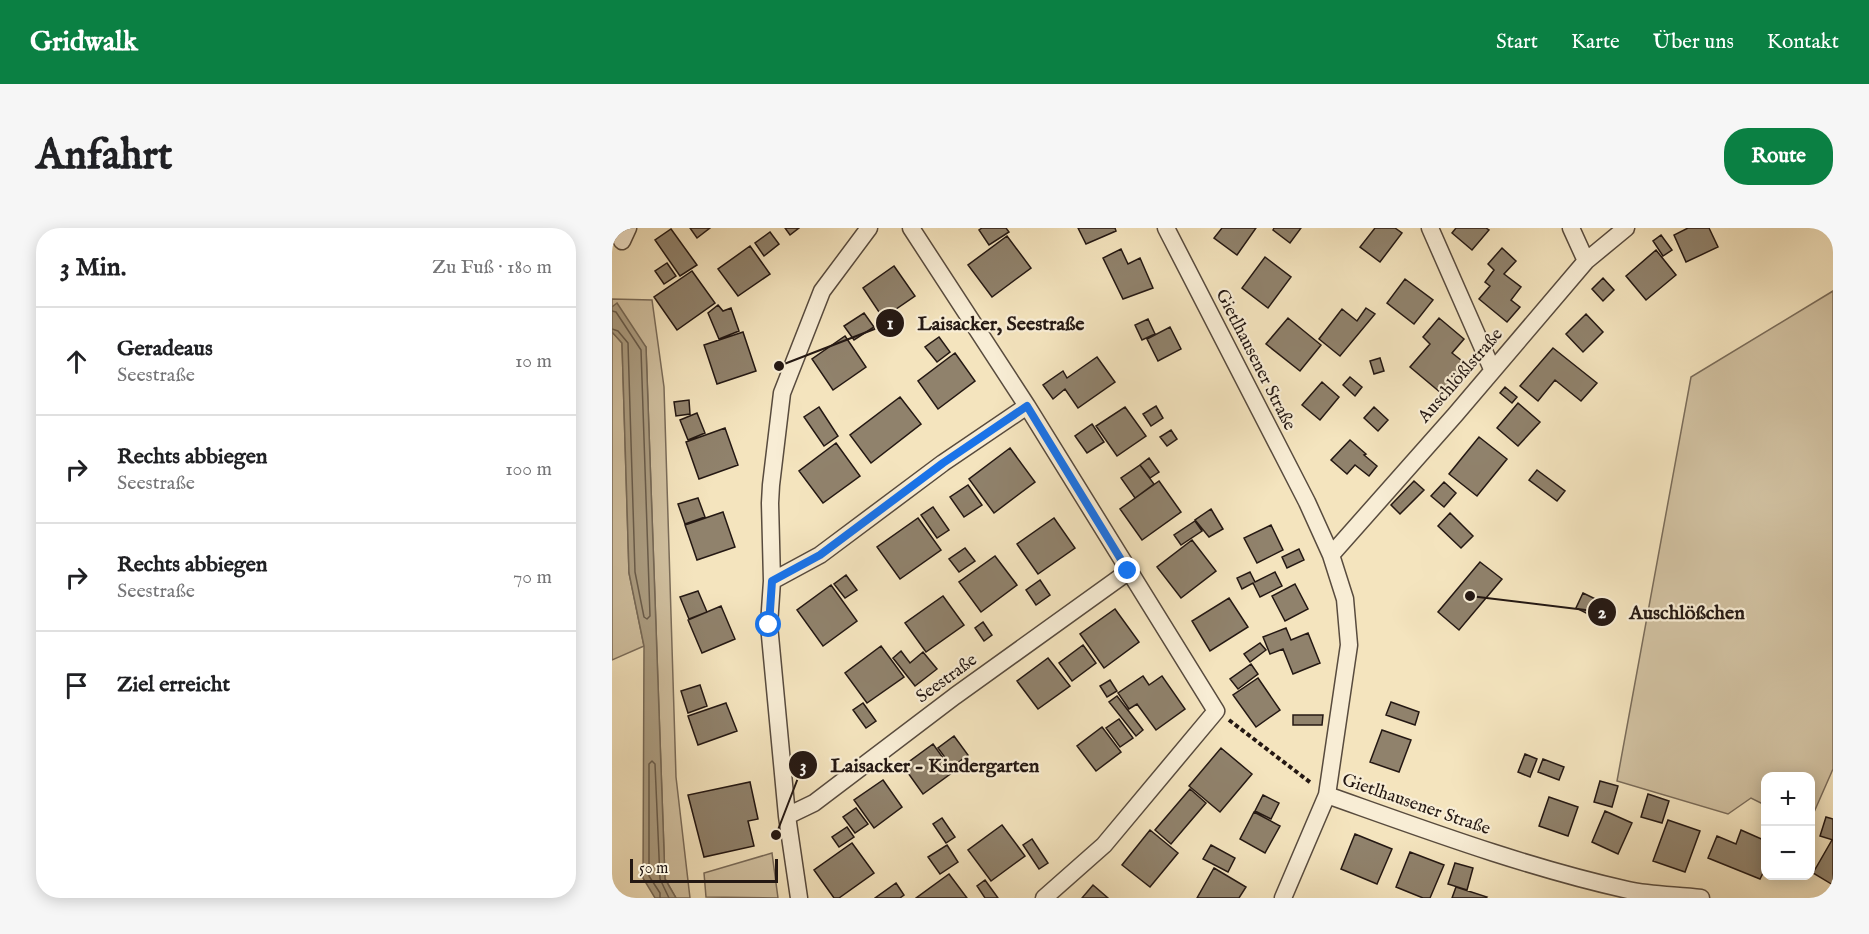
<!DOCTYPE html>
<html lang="de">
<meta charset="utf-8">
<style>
:root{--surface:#fff;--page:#f6f6f6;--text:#202124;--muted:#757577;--line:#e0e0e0;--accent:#0b8043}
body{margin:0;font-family:"IM FELL English",serif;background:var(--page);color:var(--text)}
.controls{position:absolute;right:18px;bottom:18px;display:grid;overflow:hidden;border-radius:12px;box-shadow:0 3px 15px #0003}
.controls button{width:54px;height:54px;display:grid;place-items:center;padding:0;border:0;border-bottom:2px solid var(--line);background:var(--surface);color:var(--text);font:30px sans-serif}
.scale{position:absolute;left:18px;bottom:15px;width:148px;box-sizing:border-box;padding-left:6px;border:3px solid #241813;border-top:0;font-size:16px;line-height:21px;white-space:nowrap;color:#241813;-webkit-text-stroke:4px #f8edd5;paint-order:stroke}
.stop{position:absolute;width:18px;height:18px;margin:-14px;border:4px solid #1a73e8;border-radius:50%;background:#fff}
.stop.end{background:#1a73e8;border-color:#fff;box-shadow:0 2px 6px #0008}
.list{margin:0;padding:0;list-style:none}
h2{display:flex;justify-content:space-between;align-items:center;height:78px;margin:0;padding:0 24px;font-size:26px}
h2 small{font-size:20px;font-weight:400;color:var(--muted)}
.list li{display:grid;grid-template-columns:39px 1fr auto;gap:18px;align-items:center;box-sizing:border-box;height:108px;padding:0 24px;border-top:2px solid var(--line)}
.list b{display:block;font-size:22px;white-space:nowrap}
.list p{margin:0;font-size:20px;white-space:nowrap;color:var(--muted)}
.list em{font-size:20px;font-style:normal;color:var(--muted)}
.icon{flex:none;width:33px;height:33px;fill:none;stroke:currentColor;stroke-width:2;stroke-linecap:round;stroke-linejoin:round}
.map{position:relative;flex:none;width:1221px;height:670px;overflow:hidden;border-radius:24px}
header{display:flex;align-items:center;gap:36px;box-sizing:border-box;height:84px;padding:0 30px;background:var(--accent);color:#fff}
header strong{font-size:28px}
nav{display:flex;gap:33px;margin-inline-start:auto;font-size:21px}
.intro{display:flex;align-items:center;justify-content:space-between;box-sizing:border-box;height:144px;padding:0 36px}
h1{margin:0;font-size:42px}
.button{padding:15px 27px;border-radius:24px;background:var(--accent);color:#fff;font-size:21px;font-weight:700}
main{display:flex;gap:36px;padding:0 36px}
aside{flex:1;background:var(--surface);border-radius:24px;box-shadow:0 3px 15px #0003}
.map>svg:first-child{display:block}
.green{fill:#d1c1a1;stroke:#7a6c5a;stroke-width:1.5}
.water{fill:#ad9f84;stroke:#766957;stroke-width:1.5}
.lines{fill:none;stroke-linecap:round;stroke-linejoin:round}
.shore{stroke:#685c4c;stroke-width:1.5}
.building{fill:#90826c;stroke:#241813;stroke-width:1.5}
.street-casing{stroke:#584b3e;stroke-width:19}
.path{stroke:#241813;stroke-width:4;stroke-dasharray:4.5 3;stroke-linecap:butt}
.street{stroke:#f8edd5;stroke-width:16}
.route{stroke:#1a73e8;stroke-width:8}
.labels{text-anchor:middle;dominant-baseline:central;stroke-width:4.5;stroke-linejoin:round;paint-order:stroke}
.street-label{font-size:18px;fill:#241813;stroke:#f8edd5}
.leader{fill:none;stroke:#241813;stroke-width:2}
.callout-dot{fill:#241813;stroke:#f8edd5;stroke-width:2}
.mark-label{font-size:18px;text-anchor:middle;font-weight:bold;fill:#fff}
.callout-label{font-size:20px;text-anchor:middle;font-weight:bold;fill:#241813;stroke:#f8edd5;stroke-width:4.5;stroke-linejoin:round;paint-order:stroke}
</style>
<header>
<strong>Gridwalk</strong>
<nav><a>Start</a><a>Karte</a><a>Über uns</a><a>Kontakt</a></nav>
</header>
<div class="intro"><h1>Anfahrt</h1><a class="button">Route</a></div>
<main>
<aside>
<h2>3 Min.<small>Zu Fuß · 180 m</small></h2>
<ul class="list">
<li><svg class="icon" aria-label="ahead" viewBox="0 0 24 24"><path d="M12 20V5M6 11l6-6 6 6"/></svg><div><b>Geradeaus</b><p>Seestraße</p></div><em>10 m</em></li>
<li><svg class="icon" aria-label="right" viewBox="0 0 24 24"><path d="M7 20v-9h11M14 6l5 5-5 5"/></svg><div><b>Rechts abbiegen</b><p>Seestraße</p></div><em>100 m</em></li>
<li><svg class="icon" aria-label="right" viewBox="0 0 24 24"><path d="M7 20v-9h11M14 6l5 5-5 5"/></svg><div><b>Rechts abbiegen</b><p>Seestraße</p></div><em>70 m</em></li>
<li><svg class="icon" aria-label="arrive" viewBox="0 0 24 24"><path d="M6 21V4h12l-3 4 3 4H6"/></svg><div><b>Ziel erreicht</b></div></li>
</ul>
</aside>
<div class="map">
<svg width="1221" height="670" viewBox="0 0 1221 670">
<rect width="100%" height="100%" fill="#f4e4be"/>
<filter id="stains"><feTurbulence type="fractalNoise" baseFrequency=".00333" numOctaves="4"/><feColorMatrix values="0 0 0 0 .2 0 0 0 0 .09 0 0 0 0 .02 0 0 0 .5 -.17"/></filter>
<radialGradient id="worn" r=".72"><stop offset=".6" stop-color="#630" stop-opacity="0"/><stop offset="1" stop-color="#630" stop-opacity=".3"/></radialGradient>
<path class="green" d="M1221,63V541L1199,591L1198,548H1154L1153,577L1139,570L1116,586L1005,553L1079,149Z
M0,71L40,72L52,159L64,549L78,670H64L53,651L34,119L0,79Z
M0,104L10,115L17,345L32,418L0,432Z
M160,625L166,670L94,669L92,645Z"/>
<path class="water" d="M5,75L34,119L53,651L64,670H43L31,650L32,418L17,345L10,115L0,104V79Z"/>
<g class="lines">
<path class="shore" d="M0,83L4,84L29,122L38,388L35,391L32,389L23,344L16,115L6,103L0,101
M48,670V665L37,648V536L40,533L43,536L48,651L57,670"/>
</g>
<path class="building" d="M78,0H98L85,10Z
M173,0H187L178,7Z
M370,0H394L397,4L377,17L367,2Z
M466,0H503L504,3L474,16Z
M610,0H644L625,27L602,10Z
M662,0H689L678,15L661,2Z
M763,0H783L790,5L768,34L748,19Z
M844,0H874L877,2L860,22L840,5Z
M1076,0H1097L1106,19L1074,34L1062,7Z
M59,1L85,37L68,48L43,12Z
M158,4L167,16L152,28L143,15Z
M1049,7L1060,22L1051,28L1041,13Z
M395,8L419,40L380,69L356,37Z
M138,18L158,46L126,68L106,41Z
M890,20L904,33L892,46L909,59L899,72L908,79L895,94L867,71L878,58L873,54L882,42L876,36Z
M509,21L516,36L528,30L541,60L511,71L491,30Z
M1044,22L1064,47L1034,72L1014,48Z
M653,29L679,49L656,80L630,60Z
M55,35L64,48L52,56L43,43Z
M282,38L303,68L271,90L251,60Z
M80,43L103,75L65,102L42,69Z
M991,50L1002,62L991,73L980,61Z
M793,51L821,72L802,96L775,75Z
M106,77L111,83L119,80L127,103L107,111L96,85Z
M754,80L763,86L728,128L707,111L730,81L745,93Z
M252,85L262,99L242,112L232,98Z
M974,86L991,104L971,124L954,106Z
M676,90L709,117L688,143L654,116Z
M827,90L852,111L840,125L854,136L829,165L798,139L818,116L811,109Z
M536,91L543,106L530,112L523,97Z
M558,99L569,121L546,133L535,111Z
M131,104L144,143L105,156L92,117Z
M233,108L254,139L221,162L200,131Z
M327,109L338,124L325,134L313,119Z
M941,120L985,155L969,173L943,152L926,173L908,158Z
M343,125L363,153L326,181L306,153Z
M485,129L503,154L466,180L453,161L441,171L431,157L451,143L455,150Z
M768,130L772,143L762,146L758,133Z
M738,149L750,159L743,168L731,157Z
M710,154L727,169L708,192L690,177Z
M893,159L905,169L900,175L888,165Z
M288,169L309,196L259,235L238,207Z
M77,172L78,186L64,188L62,174Z
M906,175L928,194L906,218L885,200Z
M544,178L551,190L539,198L531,186Z
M207,179L226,208L212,218L192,189Z
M513,179L534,208L505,228L484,198Z
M762,179L776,192L766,203L752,190Z
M85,185L93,205L76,212L68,192Z
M480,196L492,214L475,225L463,208Z
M113,200L126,237L87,251L74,214Z
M559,202L565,211L555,218L548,209Z
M867,209L895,231L865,268L837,246Z
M738,212L754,226L752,227L765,238L757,248L743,237L735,246L719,232Z
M224,215L248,248L211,275L187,243Z
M398,220L423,254L382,285L357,251Z
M537,230L547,244L538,250L528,237Z
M528,237L542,256L523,270L509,250Z
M925,242L953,263L945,273L917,252Z
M547,253L569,284L530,312L508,281Z
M802,253L812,262L788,286L779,277Z
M832,254L844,265L832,279L819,268Z
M356,257L370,277L352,289L338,269Z
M86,270L93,289L73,296L66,276Z
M321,279L337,302L325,310L309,287Z
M599,281L611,301L597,309L583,292Z
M111,284L123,319L85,332L73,297Z
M838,285L861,308L849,320L826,298Z
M306,290L329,322L288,351L265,319Z
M442,290L463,320L426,346L405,316Z
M583,293L590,303L569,317L562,307Z
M659,297L671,322L645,335L632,310Z
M580,312L604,343L569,370L545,339Z
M353,320L363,333L347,344L337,331Z
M687,321L692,332L675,340L670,329Z
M383,328L405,357L369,384L347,354Z
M868,334L890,351L847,402L826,384Z
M638,344L643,354L663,344L670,358L648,369L641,355L630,361L625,350Z
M234,347L245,362L233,370L222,356Z
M428,352L438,367L424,377L414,362Z
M683,356L696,381L673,393L660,368Z
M219,357L245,393L211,418L185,382Z
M86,363L95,384L77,391L68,369Z
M971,365L996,377L988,392L964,380Z
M331,368L352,397L314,424L293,395Z
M617,370L636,399L598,423L580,393Z
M109,378L123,411L90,425L76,392Z
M503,381L527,414L492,440L468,406Z
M371,394L380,407L372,413L363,400Z
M674,400L679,412L696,405L708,435L681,446L671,421L658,426L651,409Z
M648,415L654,422L638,434L632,426Z
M471,417L484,435L460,453L447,435Z
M269,418L292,449L255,475L233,445Z
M289,423L298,435L311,424L325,441L303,458L281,430Z
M436,430L458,458L426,481L405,453Z
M639,436L646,446L626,461L618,451Z
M531,448L537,457L550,448L573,481L544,502L525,476L517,481L506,465Z
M646,450L668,482L644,499L621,467Z
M498,452L505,463L495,469L488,458Z
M88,457L95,478L76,485L69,463Z
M505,468L531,502L524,508L497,474Z
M779,474L807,484L803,497L774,487Z
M114,475L125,503L86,517L76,488Z
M251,475L264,493L254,500L241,482Z
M681,487H711L710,497H681Z
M507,491L521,510L508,519L494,500Z
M490,499L509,524L484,543L465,518Z
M770,502L799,512L787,544L758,534Z
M342,508L356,527L340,539L326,520Z
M321,516L341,544L311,566L291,538Z
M609,520L640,546L608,584L577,558Z
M913,526L925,531L918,549L906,544Z
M931,531L952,539L947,552L926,544Z
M271,552L290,579L262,600L242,572Z
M988,553L1006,558L1000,579L982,574Z
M138,554L146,591L136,593L142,618L92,629L76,567Z
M578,561L594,575L559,616L543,602Z
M1036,566L1057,573L1050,595L1029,589Z
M651,567L667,575L659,591L643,583Z
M937,569L966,579L956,608L927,598Z
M244,580L256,596L243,605L231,589Z
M993,583L1020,595L1006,626L980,614Z
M642,584L668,598L653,625L628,611Z
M1214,589L1221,591V612L1208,608Z
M330,590L343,609L334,615L321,596Z
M1056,592L1088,603L1073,644L1041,633Z
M390,597L413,628L379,653L356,622Z
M235,599L242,609L227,619L220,609Z
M538,602L566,625L538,659L510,637Z
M1129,602L1154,613V639L1148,651L1096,630L1105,608L1124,616Z
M743,606L780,621L765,656L729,641Z
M420,611L436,635L427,641L411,617Z
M1220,612L1221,613V657L1201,645Z
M240,615L262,645L227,670H222L202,642Z
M335,617L346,634L328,646L316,629Z
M599,617L623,630L616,644L591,631Z
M798,624L832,637L818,670H811L784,659Z
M843,635L861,640L855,662L836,656Z
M602,640L634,659L627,670H585Z
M337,646L355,670H304Z
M373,652L386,670H373L365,658Z
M284,655L292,667L288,670H263Z
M481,657L496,670H470Z
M844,659L875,669L874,670H840Z"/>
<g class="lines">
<g class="street-casing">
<path id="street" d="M299,0L415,178L604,483L492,617L432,670
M554,0L695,274L719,327L733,371L737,417L715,567L671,670
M818,0L880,141
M959,0L974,33
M10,13L16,0
M719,327L843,187L974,33L1014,0
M160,353L208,327L331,235L415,178
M715,567C814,602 913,639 1016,662C1039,667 1065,667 1089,670
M175,588L202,575L343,468L517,343
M187,670L175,588L157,397L160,353L158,275L159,257L170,165L210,63L257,0"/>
</g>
<path class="path" d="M617,492L699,555"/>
<use href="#street" class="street"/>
</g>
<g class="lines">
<path class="route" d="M157,397L160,353L208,327L331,235L415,178L516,343"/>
</g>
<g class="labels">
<g class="street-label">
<text transform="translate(643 132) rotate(63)">Gietlhausener Straße</text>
<text transform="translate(849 148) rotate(-49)">Auschlößlstraße</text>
<text transform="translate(335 451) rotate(-36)">Seestraße</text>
<text transform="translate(804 577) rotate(19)">Gietlhausener Straße</text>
</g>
</g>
<path class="leader" d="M167 138L278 95M858 368L990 384M164 607L191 537"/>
<g class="callout-dot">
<circle cx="167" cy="138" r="6"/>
<circle cx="858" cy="368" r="6"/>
<circle cx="164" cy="607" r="6"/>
<circle cx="278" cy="95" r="15"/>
<circle cx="990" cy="384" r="15"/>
<circle cx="191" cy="537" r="15"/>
</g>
<g class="mark-label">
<text x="278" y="101">1</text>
<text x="990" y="390">2</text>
<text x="191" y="544">3</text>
</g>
<g class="callout-label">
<text x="389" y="102">Laisacker, Seestraße</text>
<text x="1075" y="391">Auschlößchen</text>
<text x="323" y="544">Laisacker - Kindergarten</text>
</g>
<rect width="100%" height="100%" filter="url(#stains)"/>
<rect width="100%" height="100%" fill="url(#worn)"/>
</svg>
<div class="controls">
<button>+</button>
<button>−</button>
</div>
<div class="scale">50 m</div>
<div class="stop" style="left:157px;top:397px"></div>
<div class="stop end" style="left:516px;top:343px"></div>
</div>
</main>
